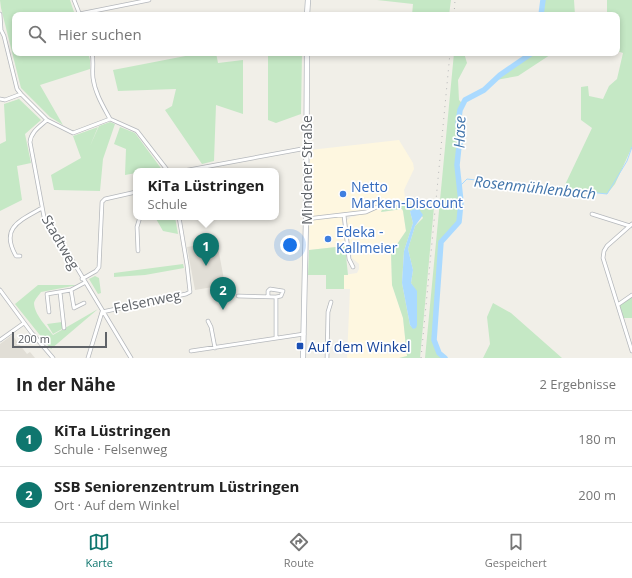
<!DOCTYPE html>
<html lang="de">
<meta charset="utf-8">
<style>
:root{--surface:#fff;--page:#f6f6f6;--text:#222;--muted:#767676;--line:#e0e0e0;--accent:#0f766e}
body{margin:0;font-family:"Open Sans",sans-serif;background:var(--page);color:var(--text)}
.scale{position:absolute;left:12px;bottom:10px;width:95px;box-sizing:border-box;padding-left:4px;border:2px solid #5f6368;border-top:0;font-size:11px;line-height:14px;white-space:nowrap;color:#5f6368;-webkit-text-stroke:3px #fff;paint-order:stroke}
.you{position:absolute;left:290px;top:245px;width:14px;height:14px;margin:-10px;border:3px solid #fff;border-radius:50%;background:#1a73e8;box-shadow:0 0 0 6px #1a73e833}
.badge{display:grid;place-items:center;width:26px;height:26px;border-radius:50%;background:var(--accent);color:#fff;font-size:13px;font-weight:700}
.pin{position:absolute;translate:-50% -33px;filter:drop-shadow(0 1px 2px #0008)}
.pin::after{content:'';position:absolute;top:21px;width:14px;height:12px;background:inherit;clip-path:polygon(0 0,100% 0,50% 100%)}
.popup{position:absolute;left:133px;top:168px;width:146px;height:52px;box-sizing:border-box;display:grid;place-content:center;border-radius:8px;background:var(--surface);filter:drop-shadow(0 1px 3px #0005);font-size:13px;white-space:nowrap;color:var(--muted)}
.popup b{font-size:15px;color:var(--text)}
.popup::after{content:'';position:absolute;left:50%;top:100%;margin-left:-8px;border:8px solid transparent;border-top-color:var(--surface)}
.list{margin:0;padding:0;list-style:none}
h2{display:flex;justify-content:space-between;align-items:center;height:52px;margin:0;padding:0 16px;font-size:17px}
h2 small{font-size:13px;font-weight:400;color:var(--muted)}
.list li{display:grid;grid-template-columns:26px 1fr auto;gap:12px;align-items:center;box-sizing:border-box;height:56px;padding:0 16px;border-top:1px solid var(--line)}
.list b{display:block;font-size:15px;white-space:nowrap}
.list p{margin:0;font-size:13px;white-space:nowrap;color:var(--muted)}
.list em{font-size:13px;font-style:normal;color:var(--muted)}
.icon{flex:none;width:22px;height:22px;fill:none;stroke:currentColor;stroke-width:2;stroke-linecap:round;stroke-linejoin:round}
.map{position:relative;flex:none;width:632px;height:358px;overflow:hidden}
.search{position:absolute;background:var(--surface);box-shadow:0 2px 6px #0003;left:12px;right:12px;top:12px;height:44px;display:flex;align-items:center;gap:10px;box-sizing:border-box;padding:0 14px;border-radius:8px;color:var(--muted);font-size:15px}
.sheet{height:164px;background:var(--surface)}
nav{display:flex;justify-content:space-around;align-items:center;box-sizing:border-box;height:56px;border-top:1px solid var(--line);background:var(--surface);font-size:11px;color:var(--muted)}
nav a{display:grid;justify-items:center;gap:2px}
nav .on{color:var(--accent)}
.map>svg:first-child{display:block}
.commercial{fill:#fef7e0}
.education{fill:#e1ded6}
.green{fill:#c5e8c5;fill-rule:evenodd}
.water{fill:#aadaff}
.lines{fill:none;stroke-linecap:round;stroke-linejoin:round}
.stream{stroke:#aadaff;stroke-width:1}
.river{stroke:#aadaff;stroke-width:5.5}
.minor-casing{stroke:#b5b8bc;stroke-width:4.5}
.secondary-casing{stroke:#b6babf;stroke-width:6}
.minor{stroke:#fff;stroke-width:3}
.secondary{stroke:#fff;stroke-width:4.5}
.rail{stroke:#b6b7b8;stroke-width:1;stroke-dasharray:1 5;stroke-linecap:butt}
.shop-dot{fill:#3f7fe0;stroke:#fff;stroke-width:1.5}
.transit-dot{fill:#1a4fb4;stroke:#fff;stroke-width:1.5}
.labels{text-anchor:middle;dominant-baseline:central;stroke-width:3.5;stroke-linejoin:round;paint-order:stroke}
.street-label{font-size:14px;fill:#5f6368;stroke:#fff}
.shop-label{font-size:14px;fill:#366cbe;stroke:#fff;text-anchor:start}
.transit-label{font-size:14px;fill:#164399;stroke:#fff;text-anchor:start}
.water-label{font-size:15px;font-style:italic;fill:#4174aa;stroke:#fff}
</style>
<div class="map">
<svg width="632" height="358" viewBox="0 0 632 358">
<rect width="100%" height="100%" fill="#f1efe8"/>
<path class="commercial" d="M399,140L413,163L414,169L404,190L406,204L383,207L382,212L402,209L403,211L406,231L391,253L392,285L403,318L407,356L399,358H347L350,289H344V275L357,273L359,269V264L352,258L347,220L351,217L356,216V211L341,213L345,246L309,250L310,150Z"/>
<path class="education" d="M217,242L225,285L195,290L187,247Z
M12,335L27,354L30,352L35,358H0V344Z"/>
<path class="green" d="M0,0H70L75,15H15V53H88L90,60V69L40,85L63,125L50,117L21,88L1,8L12,4L1,8Z
M377,0H451L449,15H412L413,4Z
M543,0H574L575,15H541Z
M607,0H632V147L615,184L607,194L563,189L592,128L581,120V87L588,86L589,96L603,99L609,86L617,79L623,53L617,51V15H607Z
M201,53H216L218,63L243,60V114L216,105L214,161L202,164L165,110L172,106L176,89L118,91L113,70Z
M283,53H302L301,114L276,123L268,120V55Z
M454,53H464L467,63L458,80L459,100L462,103L458,124L462,138L459,146L457,165L461,202L459,222L441,242L434,340L439,353L445,358H425Z
M532,53H553L518,76L496,80L504,72Z
M19,99L41,120L25,134L31,163L17,166L22,200L0,211V144L6,141L4,104Z
M110,122L115,124L103,159L100,191L54,190L51,175L81,158L73,136L98,127L90,146L99,126Z
M120,127L135,133L163,171H136V173L125,175L126,149L114,144Z
M406,204L434,207L420,358H399L407,356L403,318L392,285L391,253L406,231L403,211L402,209L381,212L383,207ZM415,209H418L423,218L415,226L408,249L413,270L411,283L417,293L415,304L417,318L414,329L410,325L402,283L404,251L413,223L410,211Z
M155,217H175L178,234L163,231Z
M345,246L348,275H344V289H326V275H308L309,250Z
M183,264L184,268L145,275L114,277V273Z
M95,276L99,278L101,293L98,294L89,279Z
M38,285H78L41,292C39,295 35,299 34,303C34,314 47,327 53,335L98,309L51,349L15,304Z
M632,295V318H623L619,304Z
M493,303L511,313L562,358H483L490,344L487,317Z
M62,322V329L53,334L47,324Z"/>
<path class="water" d="M415,209H419L423,215L415,226L408,249L413,270L411,283L417,291V325L416,328L413,329L410,325L402,283L404,251L413,223L410,211Z"/>
<g class="lines">
<path class="stream" d="M460,186L467,179L607,194L627,161L632,147"/>
<path class="river" d="M541,15L543,0
M445,358L439,353L434,340L441,242L459,222L461,202L457,165L459,146L462,138L458,124L460,110L465,100L484,90L500,75L532,53"/>
<g class="minor-casing">
<path id="minor" d="M74,0L80,15
M0,14L1,29
M79,14L149,0
M0,28L4,36L17,89L21,94L47,120L73,133L110,119L137,131L168,171
M92,53C94,62 92,69 93,78C95,93 103,106 110,119
M0,99L5,100L21,94
M47,120C39,127 31,132 30,142L44,217L65,248L131,358
M183,171L307,148
M592,214L630,226
M344,215L349,259L353,267
M306,219L366,212L377,207
M632,224L607,246L604,251L603,258L632,351
M138,251L137,227L140,217
M20,256H16C0,228 19,221 42,208
M82,279L96,271L99,267L102,202L105,199L136,192
M0,290L31,332L53,358
M71,290L74,308L84,303
M60,292L64,328
M238,296L276,297L281,296L283,291L270,289L268,291V297
M619,304L632,295
M49,312L47,294L71,290L84,283
M208,321L211,327L215,348
M276,337V297
M0,340L24,323
M191,351L304,334
M88,358L102,312L186,294L190,292L187,265L179,217
M327,358L328,312L331,302"/>
</g>
<g class="secondary-casing">
<path id="secondary" d="M307,15L308,0
M303,358L306,219L307,53"/>
</g>
<use href="#minor" class="minor"/>
<use href="#secondary" class="secondary"/>
<path class="rail" d="M454,15L455,0
M421,358L450,53"/>
</g>
<g class="shop-dot">
<circle cx="343" cy="194" r="4"/>
<circle cx="328" cy="239" r="4"/>
</g>
<rect class="transit-dot" x="296" y="342" width="8" height="8" rx="2"/>
<g class="labels">
<g class="street-label">
<text transform="translate(306 170) rotate(-90)">Mindener Straße</text>
<text transform="translate(61 242) rotate(60)">Stadtweg</text>
<text transform="translate(147 301) rotate(-12)">Felsenweg</text>
</g>
<g class="shop-label">
<text x="351" y="186">Netto<tspan x="351" dy="16">Marken-Discount</tspan></text>
<text x="336" y="231">Edeka -<tspan x="336" dy="16">Kallmeier</tspan></text>
</g>
<g class="transit-label">
<text x="308" y="346">Auf dem Winkel</text>
</g>
<g class="water-label">
<text transform="translate(459 132) rotate(-88)">Hase</text>
<text transform="translate(535 187) rotate(6)">Rosenmühlenbach</text>
</g>
</g>
</svg>
<div class="scale">200 m</div>
<div class="you"></div>
<div class="pin badge" style="left:206px;top:266px">1</div>
<div class="popup"><b>KiTa Lüstringen</b>Schule</div>
<div class="pin badge" style="left:223px;top:310px">2</div>
<div class="search"><svg class="icon" aria-label="search" viewBox="0 0 24 24"><circle cx="10" cy="10" r="6"/><path d="M15 15l6 6"/></svg>Hier suchen</div>
</div>
<section class="sheet">
<h2>In der Nähe<small>2 Ergebnisse</small></h2>
<ul class="list">
<li><span class="badge">1</span><div><b>KiTa Lüstringen</b><p>Schule · Felsenweg</p></div><em>180 m</em></li>
<li><span class="badge">2</span><div><b>SSB Seniorenzentrum Lüstringen</b><p>Ort · Auf dem Winkel</p></div><em>200 m</em></li>
</ul>
</section>
<nav>
<a class="on"><svg class="icon" aria-label="map" viewBox="0 0 24 24"><path d="M3 6l6-2 6 2 6-2v14l-6 2-6-2-6 2zM9 4v14M15 6v14"/></svg>Karte</a>
<a><svg class="icon" aria-label="directions" viewBox="0 0 24 24"><path d="M12 3l9 9-9 9-9-9zM9 14v-3h6M13 9l2 2-2 2"/></svg>Route</a>
<a><svg class="icon" aria-label="saved" viewBox="0 0 24 24"><path d="M7 4h10v16l-5-4-5 4z"/></svg>Gespeichert</a>
</nav>
